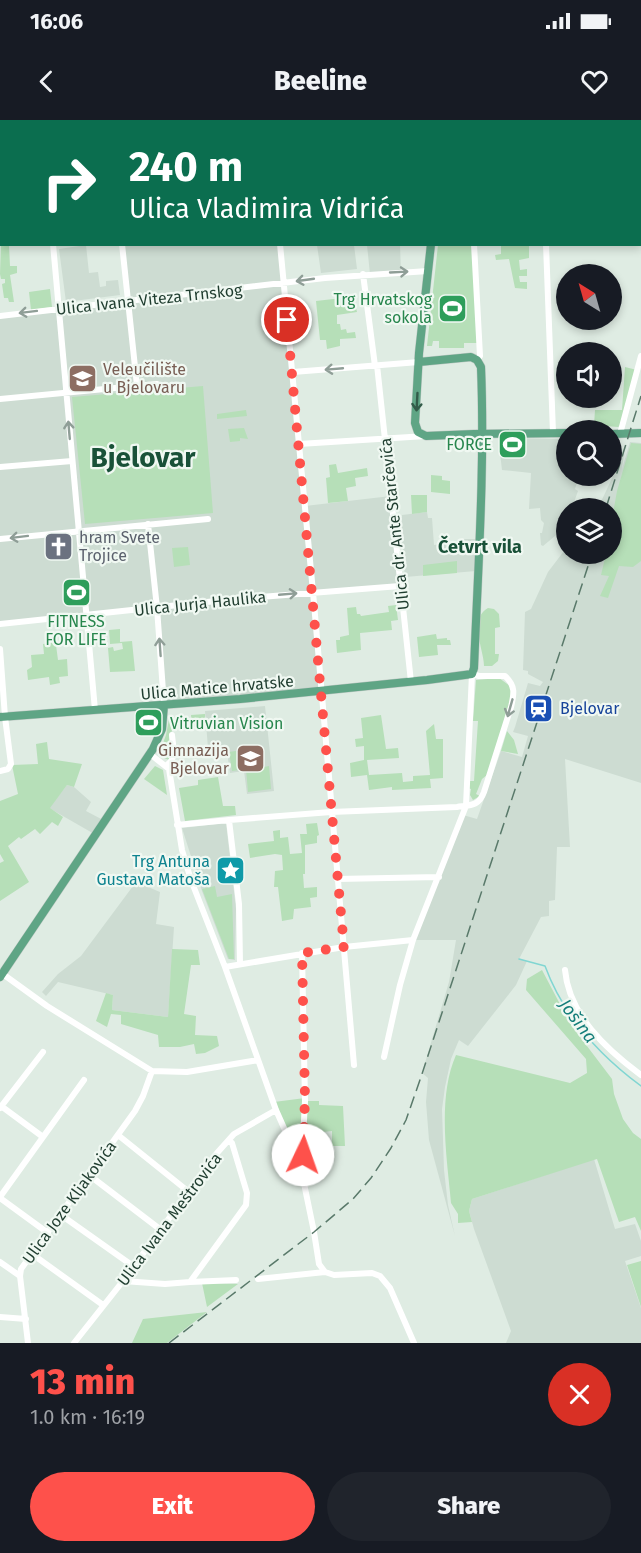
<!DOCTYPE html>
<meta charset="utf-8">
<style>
:root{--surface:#171b24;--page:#20242c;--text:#f1f3f6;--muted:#9ea1a6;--accent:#fe514b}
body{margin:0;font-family:"Fira Sans",sans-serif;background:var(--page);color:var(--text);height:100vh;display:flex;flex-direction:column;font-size:22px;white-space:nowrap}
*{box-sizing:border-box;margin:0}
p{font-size:20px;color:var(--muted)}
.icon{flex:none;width:33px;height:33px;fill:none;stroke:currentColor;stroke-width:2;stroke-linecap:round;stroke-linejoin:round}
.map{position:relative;height:1223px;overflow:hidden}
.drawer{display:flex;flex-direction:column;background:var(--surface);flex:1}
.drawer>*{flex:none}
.hud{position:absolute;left:0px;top:0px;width:642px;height:126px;box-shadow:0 3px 9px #0003;background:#0b6e4f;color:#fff;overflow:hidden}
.needle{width:39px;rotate:323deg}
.controls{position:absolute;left:556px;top:144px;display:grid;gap:12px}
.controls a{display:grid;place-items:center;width:66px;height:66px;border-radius:50%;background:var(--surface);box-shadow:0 3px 9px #0003;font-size:30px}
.pin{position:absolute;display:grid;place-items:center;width:51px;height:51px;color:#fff;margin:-26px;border:3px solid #fff;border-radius:50%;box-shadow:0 2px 6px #0007}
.me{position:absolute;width:66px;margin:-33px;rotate:3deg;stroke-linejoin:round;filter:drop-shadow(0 0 4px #0008)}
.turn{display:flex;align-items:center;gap:21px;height:126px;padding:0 30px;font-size:27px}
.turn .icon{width:78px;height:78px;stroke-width:2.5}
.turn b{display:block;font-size:42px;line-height:51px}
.round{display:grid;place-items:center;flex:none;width:63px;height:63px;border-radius:32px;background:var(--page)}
.overview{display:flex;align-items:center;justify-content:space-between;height:102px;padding:0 30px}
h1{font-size:36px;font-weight:800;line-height:45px;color:var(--accent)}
.cta{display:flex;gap:12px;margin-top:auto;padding:12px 30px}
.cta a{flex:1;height:69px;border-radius:36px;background:var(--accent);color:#fff;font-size:24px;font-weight:800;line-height:69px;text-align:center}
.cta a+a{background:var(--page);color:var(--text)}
.status{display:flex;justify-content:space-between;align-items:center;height:42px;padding:0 30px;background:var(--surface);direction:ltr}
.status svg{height:16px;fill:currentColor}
header{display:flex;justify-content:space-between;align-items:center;height:78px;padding:0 30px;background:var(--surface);font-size:27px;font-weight:800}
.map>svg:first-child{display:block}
</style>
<div class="status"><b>16:06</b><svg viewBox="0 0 49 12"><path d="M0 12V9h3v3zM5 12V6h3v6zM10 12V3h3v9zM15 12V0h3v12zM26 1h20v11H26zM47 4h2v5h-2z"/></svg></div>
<header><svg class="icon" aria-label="back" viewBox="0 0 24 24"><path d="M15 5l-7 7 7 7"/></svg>Beeline<svg class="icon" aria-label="heart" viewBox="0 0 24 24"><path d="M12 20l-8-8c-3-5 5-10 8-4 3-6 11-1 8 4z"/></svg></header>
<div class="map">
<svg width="641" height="1223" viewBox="0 0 641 1223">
<rect width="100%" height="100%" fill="#dfece3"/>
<path fill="#cddcd2" d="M86,125l3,28 9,-1 2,15 6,-1v-5l12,-1 2,15 -54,7 -7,-53z
M123,125h157l25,261 86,-10 9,90 -87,6 8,99 -157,14 -7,-97 -157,16v-308l128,-16z
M317,125h37l3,24 -36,4z
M367,125h33l1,27 -31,2z
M505,318l62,1v37h12l-4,13 3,2 -6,17h-5v18l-24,20 -2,-1 -1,-12h2l2,-10 -3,-3 -1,-12 -11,1 2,-36 -29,-3 -2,-17 4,-3z
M630,322l11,1v340l-76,-24 5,88h-13l-2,53 -6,1v15l-8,1 -22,42 8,2 -11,24 -48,61 -9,-6 -8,19 -6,28 -3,22 2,61 4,35 7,31 -26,-96 -3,-38 2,-24 -6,-5 27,-91 7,-42h-43l50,-125 14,4 24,-68 21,6 6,-21 -15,-4 2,-5 13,-44 12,3 3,-4 -15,-8v-3l-5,-1 2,-58 6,-3 17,-37 19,-25v7h45v-46h-14l26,-55 -2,16z
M427,392l1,6h4l2,27 23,-3 1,-3h17l1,32 -71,6 -5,-60h2v-2z
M265,586l9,85 -27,3 -3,-23 -14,2 -4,-28 -18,3 -3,-37z
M67,665l7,2 17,15 -5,9 19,10 -9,14 -47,-27z
M226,703l10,86 -1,51 -7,-1 -26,-68 -20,-63z
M136,762l24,10 -4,32 18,3 -6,90 -56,-7 1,-15 -55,-13 -12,14 -4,-4 16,-18 23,-18z
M594,1039l21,70 20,-5 6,17v15l-16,5 16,47v35h-135l5,-12 -37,-102 -5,-18 3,-12z"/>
<path fill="#b6dfb8" d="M1,122l1,2 7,1 1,21h7v7l-7,2 4,27h-5l-1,-4h-4l-2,-14 3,-1v-4h-4l-1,-5z
M438,125h34l5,98h-13v5h-25v-7h-6l-1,5h-5z
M494,125h35v13l-10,2 1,10 7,-1v7h-8l1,6h7v7l-12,-1 -6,-29 -13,1 -1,-5 6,-1v-9z
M50,169l2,18 -21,3 -2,-18z
M342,178v4h4l1,6h9l1,4 -20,3v9h3l1,6 5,-1 1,4 8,-1 1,6 -16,1v7l-13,3 -1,-9h-6l-4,-39z
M625,247l12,3 -15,55 -4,2 -24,-2 1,-15h27z
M203,266l10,127 -128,11 -13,-127z
M246,290l1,6 -30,3v-5z
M244,308l4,11 -8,-1v3l-10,1 -2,-13z
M631,323l10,1v117l-8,6 -14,-1 -11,32 -8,-2 9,-20 -8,-1 5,-21h6v-35l5,-28z
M336,344l2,9 29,-5 1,8 -13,2 1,8 -10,2 2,13 -20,2 -2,-25 4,-1 -1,-12z
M431,355l11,1v4l8,1v13l-19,-2z
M411,375h16v17l-15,2z
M188,427l2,18 -16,2 -2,-19z
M457,441v12l-34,3v-11z
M396,485l2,15 -7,1 1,9 -32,3 1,17 -24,3 -1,-13h4v-3l9,-2 -2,-27 9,-1 1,7h3l1,2 28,-4 -1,-6z
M488,488l6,1 5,5 1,13 -5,1v26h4l-1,7 -6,5h-8c0,-16 -16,-47 4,-58z
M120,509v13l12,-1 3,30 -25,1 -2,-24 5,-1 1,4 9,-2 -1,-6 -12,1 -1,-14z
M436,514l1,5 10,-1v2h3l1,5h-14l1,10 -19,2 -2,-20z
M63,521v3l-7,1 2,15 9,-1 1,17 -9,1 1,6 -10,2 -1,-8 -21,3 -1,-10 5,-3 -1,-12 13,-1 -1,-10z
M499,558l11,8 3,9 -26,80 -5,4 -6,15 4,2 -7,4 -3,-5 1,-6 -4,-1 1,-7h6l4,-60h-5l3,-41z
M205,594v12l-13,1 -1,-12z
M381,595l5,34 12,-1 1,10 -32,2 2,15 33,-2 1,9 10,-1v-5l17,-1 -4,-44 8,-7 2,15h7v39l-13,1 1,9 -39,2v-3l-23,3 -2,-15 -16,2 -1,-14 14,-3v-14l-8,1 -1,-8 8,-1 -2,-20z
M169,599h3v12l-3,4 2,21 -2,4 -5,-2 -4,-7 6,-16z
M507,611l7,9 4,14 -17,-3z
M47,622l2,17 33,5 -8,23 -7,-2 -17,23 13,9 -5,9 -6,-4 -12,12 -5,-5 -14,10 -2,-2 -11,9 21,36 -29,19v-38l4,-2 -4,-7v-53l18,-7 -6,-29 26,-1 -2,-20z
M261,627l3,20 5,-1 2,23 -23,3 -2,-23 -14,2 -3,-19z
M155,646l8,4 4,25 -23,-16z
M218,657l5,29h12l1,9 -51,6 -6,-33 19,-3v-5z
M317,703l2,12 -2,1v7l-12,2v29h-2l1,14 13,-1v10l-7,1 1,9 -17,2 -1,10 -11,2 -4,-34h-4l1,-16 8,-1 -1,-15 -7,-1 -25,4 -2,-14 26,-3 -1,-10 7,-1v8l8,-1 2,17 12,-1 -2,-19h7l-1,-10z
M215,766l2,11 15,-3 2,65h-5l-27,-70z
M172,829l26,1 2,15h-9l-7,49 12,2 -1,19 22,1 2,10 -14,7 -9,1 -2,-10 -14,3h-21l-1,-12 -37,-11v-9l-10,-1 -4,13 -11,-6 10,-28 7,2 -1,15 56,7z
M542,850l29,55 41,54 2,15 9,25 10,14 8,6v92l-6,-14 -16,5 -22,-63 -125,40 -3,12 3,11 -14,1v-9l-7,-11c-4,-45 -14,-105 5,-148l114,28 17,-10 -1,-14 -60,-69 1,-11z
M305,978l1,3h13v4l24,1 2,40h-13v-15l-19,2v26l-13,-2 -26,-55z
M641,1141v46l-14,-42z
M202,1163l36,1 -31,23z
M207,1192l-40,31h-35l11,-24z"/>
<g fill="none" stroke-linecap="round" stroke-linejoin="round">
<path stroke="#81d6d2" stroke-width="1.5" d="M519,839l26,7c18,49 54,89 96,120"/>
<defs>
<path id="major" d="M111,0v2
M445,2l1,-2
M0,98h2
M431,124l-12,109 -4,70 3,9 8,4 48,-2 93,-1
M612,314l29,-1
M0,597l240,-18 187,-19 45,-6 2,-6c4,-100 11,-201 7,-301l-4,-7 -6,-3 -52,5
M0,857l153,-228 9,-20 2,-24"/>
</defs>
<use href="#major" stroke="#c0c9c5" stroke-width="9"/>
<path stroke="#fff" stroke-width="6" d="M40,0v2
M183,0v2
M269,0v2
M578,2l1,-2
M0,65h2
M53,124l42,466
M122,124l15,142
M280,124l33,348 41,473
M474,124l6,112 -3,4
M546,124l7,189
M363,154l12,92
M0,196l325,-38 103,-7
M377,245l34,317
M293,252l126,-10
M0,279l157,-15
M620,314l21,-78
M299,324l127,-8
M0,347l72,-6
M148,404l9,84 7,97
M0,419l208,-20
M0,504l235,-25 165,-13
M0,529l5,68 6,47 -3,5 -8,2
M150,634l19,15 13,81 9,30 34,87 51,143 24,54 14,68 5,32 6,8 9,3 38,-2 8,3 10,12 24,55
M167,645c10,-7 6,-18 5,-30
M229,700l102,-8 126,-5c14,-2 22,-1 27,-15l27,-85c3,-13 5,-21 -6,-31h-26l-7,-2 -6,132 -53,134 -13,45 -16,72
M177,705l52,-5 10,84 1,60
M337,759l102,-2
M225,847l119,-20 69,-7
M565,850c4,45 41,79 76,105
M0,852l47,34 105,65 35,1 71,-12
M1,986l42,31
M0,988l43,-56
M118,1015l71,57
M300,1044l2,-5 3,-58 -3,-148
M89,1055l72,55
M0,1077l84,-117
M0,1078l48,35
M61,1095l72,51
M32,1134l71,51
M0,1142l20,14
M258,1159l67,-7
M123,1161l42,3 25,-2 56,-77 1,-12 -15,-50 -3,-3
M190,1162l46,-2
M0,1197l26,2
M28,1223l-8,-67 1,-7 114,-158 8,-15 9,-25
M74,1223l49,-62 94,-128 17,-19 42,-24"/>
<use href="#major" stroke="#5fa585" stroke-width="8"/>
<path stroke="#59796a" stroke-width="1.5" stroke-dasharray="12 6" stroke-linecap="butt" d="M606,388l35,-112
M169,1223l145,-111 39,-33 18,-21 20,-30 15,-28 15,-43 171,-523"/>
</g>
<defs><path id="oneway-shaft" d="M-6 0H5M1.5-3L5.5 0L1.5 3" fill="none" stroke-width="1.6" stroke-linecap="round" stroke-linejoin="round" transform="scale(1.5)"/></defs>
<g stroke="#8f9e97">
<use href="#oneway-shaft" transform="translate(399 152) rotate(-3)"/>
<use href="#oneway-shaft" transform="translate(305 160) rotate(172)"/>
<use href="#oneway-shaft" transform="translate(28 192) rotate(173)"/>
<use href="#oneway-shaft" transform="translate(334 249) rotate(175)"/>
<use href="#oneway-shaft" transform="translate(69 310) rotate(-95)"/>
<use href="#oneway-shaft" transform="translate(19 417) rotate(173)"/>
<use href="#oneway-shaft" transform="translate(288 474) rotate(-5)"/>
<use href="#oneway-shaft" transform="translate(160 527) rotate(-94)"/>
<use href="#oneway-shaft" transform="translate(510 588) rotate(106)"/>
</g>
<use stroke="#325c49" href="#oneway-shaft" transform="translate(417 282) rotate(93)"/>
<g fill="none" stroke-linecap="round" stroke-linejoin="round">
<path stroke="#fe514b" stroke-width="10" stroke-dasharray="0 18" d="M287,200l57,627 -42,6 3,145 -2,57"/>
</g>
<defs>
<symbol id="stadium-square" viewBox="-11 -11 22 22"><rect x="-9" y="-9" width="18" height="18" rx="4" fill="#2e9e5b" stroke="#f0f8f2"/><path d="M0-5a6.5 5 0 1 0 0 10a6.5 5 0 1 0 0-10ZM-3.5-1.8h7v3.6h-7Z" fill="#fff"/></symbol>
<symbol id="university-square" viewBox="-11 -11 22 22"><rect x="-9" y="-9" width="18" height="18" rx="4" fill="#8d6e63" stroke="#f0f8f2"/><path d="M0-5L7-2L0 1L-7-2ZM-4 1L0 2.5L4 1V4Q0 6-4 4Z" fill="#fff"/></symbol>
<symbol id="church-square" viewBox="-11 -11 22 22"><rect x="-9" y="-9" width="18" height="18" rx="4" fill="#6b7280" stroke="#f0f8f2"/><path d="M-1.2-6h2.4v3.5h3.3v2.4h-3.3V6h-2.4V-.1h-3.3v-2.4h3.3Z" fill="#fff"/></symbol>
<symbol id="station-square" viewBox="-11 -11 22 22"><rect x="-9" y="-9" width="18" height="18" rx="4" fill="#1a4fb4" stroke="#f0f8f2"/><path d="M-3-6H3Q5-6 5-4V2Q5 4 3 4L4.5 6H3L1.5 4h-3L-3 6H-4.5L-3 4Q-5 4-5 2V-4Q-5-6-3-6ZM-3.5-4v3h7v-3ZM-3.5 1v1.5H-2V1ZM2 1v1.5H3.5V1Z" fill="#fff"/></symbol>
<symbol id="school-square" viewBox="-11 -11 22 22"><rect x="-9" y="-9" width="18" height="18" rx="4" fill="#8d6e63" stroke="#f0f8f2"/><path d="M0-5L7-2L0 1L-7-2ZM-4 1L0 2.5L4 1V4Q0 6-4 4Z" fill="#fff"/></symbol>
<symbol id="sight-square" viewBox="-11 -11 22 22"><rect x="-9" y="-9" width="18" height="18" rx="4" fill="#0f9aa8" stroke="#f0f8f2"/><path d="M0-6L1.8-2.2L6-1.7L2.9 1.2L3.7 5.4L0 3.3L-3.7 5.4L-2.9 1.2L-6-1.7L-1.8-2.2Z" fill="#fff"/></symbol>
</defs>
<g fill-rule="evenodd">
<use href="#stadium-square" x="436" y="172" width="33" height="33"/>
<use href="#university-square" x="66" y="242" width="33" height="33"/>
<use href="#stadium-square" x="496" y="308" width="33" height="33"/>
<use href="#church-square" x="42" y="410" width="33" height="33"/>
<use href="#stadium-square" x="60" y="456" width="33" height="33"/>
<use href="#station-square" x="522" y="572" width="33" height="33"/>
<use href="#stadium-square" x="132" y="586" width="33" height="33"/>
<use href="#school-square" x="234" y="622" width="33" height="33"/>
<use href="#sight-square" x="214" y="734" width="33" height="33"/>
</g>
<g text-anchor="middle" stroke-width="4.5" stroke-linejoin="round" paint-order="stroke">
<g font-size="16" fill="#1f3d2f" stroke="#f0f8f2">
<text transform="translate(149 179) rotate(-6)" y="6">Ulica Ivana Viteza Trnskog</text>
<text transform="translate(394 404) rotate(-96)" y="6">Ulica dr. Ante Starčevića</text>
<text transform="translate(200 483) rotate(-6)" y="6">Ulica Jurja Haulika</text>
<text transform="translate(217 567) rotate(-5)" y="6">Ulica Matice hrvatske</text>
<text transform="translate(69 1082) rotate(-54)" y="6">Ulica Joze Kljakovića</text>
<text transform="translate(169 1099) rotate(-53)" y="6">Ulica Ivana Meštrovića</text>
</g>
<g font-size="16" fill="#27864d" stroke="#f0f8f2" text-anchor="end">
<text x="432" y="185">Trg Hrvatskog<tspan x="432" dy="18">sokola</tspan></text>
<text x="492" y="330">FORCE</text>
<text x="76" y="507" text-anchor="middle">FITNESS<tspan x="76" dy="18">FOR LIFE</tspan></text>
<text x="170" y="609" text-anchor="start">Vitruvian Vision</text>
</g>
<g font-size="16" fill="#785e54" stroke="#f0f8f2" text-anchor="start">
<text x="103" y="255">Veleučilište<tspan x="103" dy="18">u Bjelovaru</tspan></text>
<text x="229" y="636" text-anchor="end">Gimnazija<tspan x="229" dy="18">Bjelovar</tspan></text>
</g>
<g font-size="16" fill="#5b616d" stroke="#f0f8f2" text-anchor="start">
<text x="79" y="423">hram Svete<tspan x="79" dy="18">Trojice</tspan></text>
</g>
<g font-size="16" fill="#164399" stroke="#f0f8f2" text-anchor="start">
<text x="560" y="594">Bjelovar</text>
</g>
<g font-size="16" fill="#0d838f" stroke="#f0f8f2" text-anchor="end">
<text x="210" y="747">Trg Antuna<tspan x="210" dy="18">Gustava Matoša</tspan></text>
</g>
<g font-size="18" font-weight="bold" fill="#195138" stroke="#f0f8f2">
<text x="480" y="433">Četvrt vila</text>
</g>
<g font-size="18" font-style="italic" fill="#147e7a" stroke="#f0f8f2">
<text transform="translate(578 901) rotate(53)" y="6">Jošina</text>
</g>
<g font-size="28" font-weight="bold" fill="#195138" stroke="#f0f8f2">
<text x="143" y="347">Bjelovar</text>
</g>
</g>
</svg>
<div class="controls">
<a><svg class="needle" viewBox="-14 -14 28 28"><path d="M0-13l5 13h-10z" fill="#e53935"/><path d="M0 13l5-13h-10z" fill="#9ea1a6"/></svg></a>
<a><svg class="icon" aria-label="sound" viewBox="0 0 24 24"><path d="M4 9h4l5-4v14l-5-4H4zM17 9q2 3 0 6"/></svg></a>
<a><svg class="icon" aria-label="search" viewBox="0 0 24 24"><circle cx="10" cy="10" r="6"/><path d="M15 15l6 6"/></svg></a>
<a><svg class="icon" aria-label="layers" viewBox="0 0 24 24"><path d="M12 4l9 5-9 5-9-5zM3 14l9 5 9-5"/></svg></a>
</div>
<div class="pin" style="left:287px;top:200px;background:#d93025"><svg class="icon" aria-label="arrive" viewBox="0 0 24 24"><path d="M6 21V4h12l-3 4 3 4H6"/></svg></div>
<svg class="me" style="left:303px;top:1035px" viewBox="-20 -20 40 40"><circle r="19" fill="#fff"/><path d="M0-13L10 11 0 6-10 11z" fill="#fe514b"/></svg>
<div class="hud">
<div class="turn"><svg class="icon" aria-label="right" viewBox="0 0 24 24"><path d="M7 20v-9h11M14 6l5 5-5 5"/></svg><div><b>240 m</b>Ulica Vladimira Vidrića</div></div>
</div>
</div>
<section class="drawer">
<div class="overview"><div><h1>13 min</h1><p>1.0 km · 16:19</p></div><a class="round" style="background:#d93025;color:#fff"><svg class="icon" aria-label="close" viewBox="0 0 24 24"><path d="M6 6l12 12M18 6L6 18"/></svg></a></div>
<div class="cta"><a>Exit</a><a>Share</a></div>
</section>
